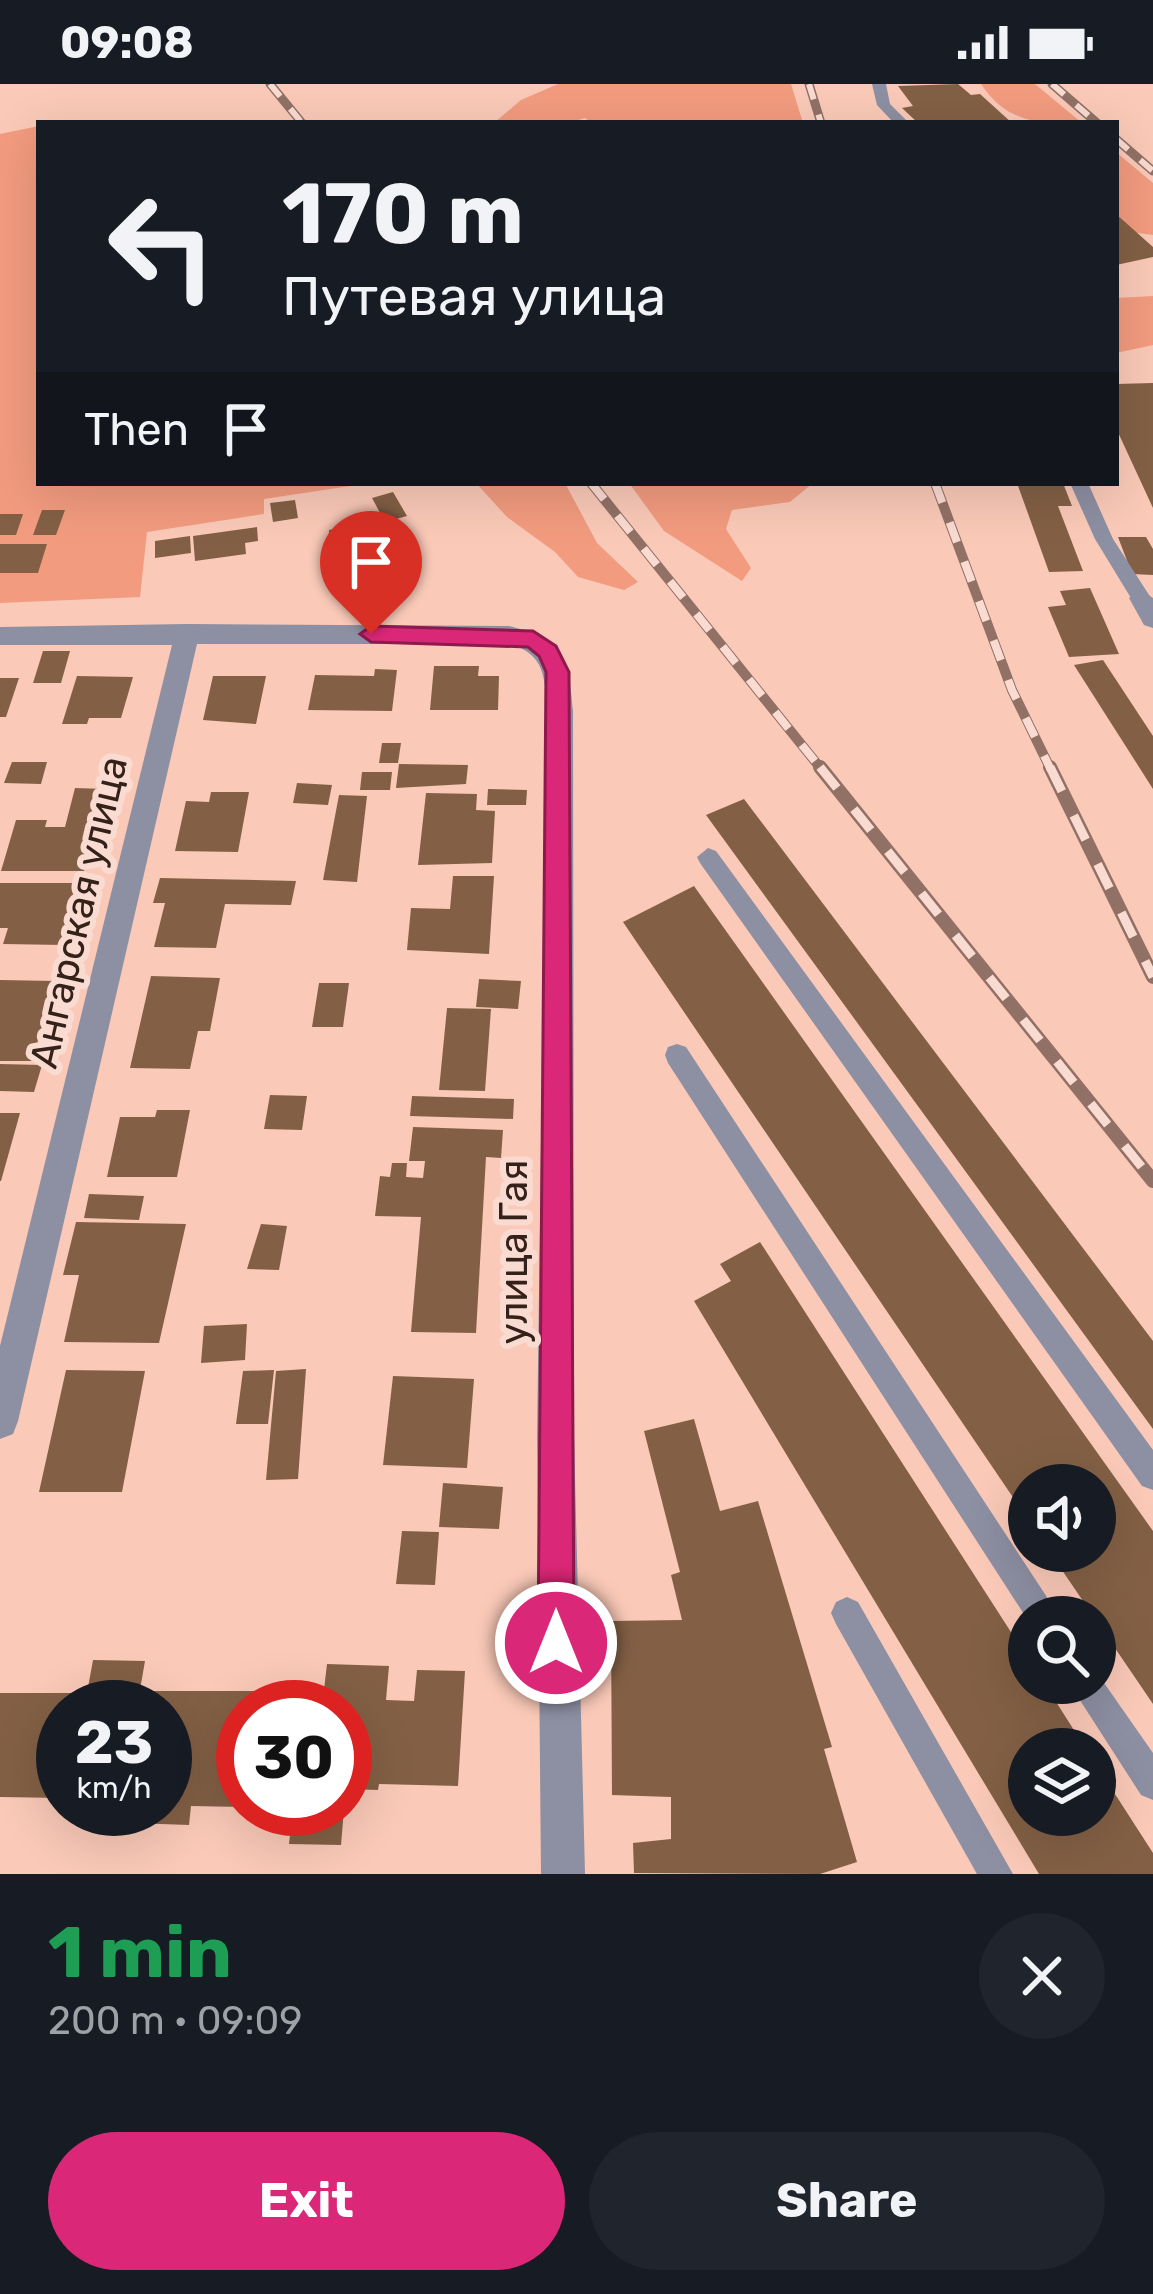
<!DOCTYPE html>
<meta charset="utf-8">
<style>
:root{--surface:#171b24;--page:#20242c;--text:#f1f3f6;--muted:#9ea1a6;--accent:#db2777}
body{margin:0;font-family:Rubik,sans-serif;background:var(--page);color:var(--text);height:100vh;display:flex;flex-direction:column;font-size:45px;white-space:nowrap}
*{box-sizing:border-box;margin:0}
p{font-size:39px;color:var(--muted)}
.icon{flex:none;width:66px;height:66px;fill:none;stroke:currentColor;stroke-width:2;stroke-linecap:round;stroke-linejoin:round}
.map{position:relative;height:1790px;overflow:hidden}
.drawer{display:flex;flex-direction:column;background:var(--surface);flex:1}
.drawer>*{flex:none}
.banner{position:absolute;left:36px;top:36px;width:1083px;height:366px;border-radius:0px;box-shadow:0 12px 48px #0002;background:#171b24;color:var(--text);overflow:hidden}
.controls{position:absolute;left:1008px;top:1380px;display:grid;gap:24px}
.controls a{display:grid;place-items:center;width:108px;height:108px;border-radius:50%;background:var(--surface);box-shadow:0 12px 48px #0002;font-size:60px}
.speed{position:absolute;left:36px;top:1596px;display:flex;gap:24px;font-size:60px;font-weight:700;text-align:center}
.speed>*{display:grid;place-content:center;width:156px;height:156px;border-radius:50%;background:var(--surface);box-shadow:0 12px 48px #0002;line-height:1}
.speed small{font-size:30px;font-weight:400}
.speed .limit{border:18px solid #d22;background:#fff;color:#111}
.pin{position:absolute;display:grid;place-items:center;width:102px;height:102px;color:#fff;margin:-123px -51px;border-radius:50% 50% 50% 0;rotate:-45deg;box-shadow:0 0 12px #0007}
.pin .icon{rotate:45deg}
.me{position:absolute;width:132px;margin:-66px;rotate:0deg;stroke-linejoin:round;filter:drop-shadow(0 0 9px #0008)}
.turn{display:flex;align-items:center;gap:42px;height:252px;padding:0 48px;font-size:54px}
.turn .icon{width:156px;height:156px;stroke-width:2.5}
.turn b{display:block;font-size:84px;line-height:102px}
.then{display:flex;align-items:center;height:114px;padding:0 48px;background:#0003;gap:24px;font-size:45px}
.round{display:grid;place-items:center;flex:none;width:126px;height:126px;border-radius:63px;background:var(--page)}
.head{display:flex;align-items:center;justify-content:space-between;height:204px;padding:0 48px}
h1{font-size:72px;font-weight:700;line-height:90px;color:#1e9e55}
.button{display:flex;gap:24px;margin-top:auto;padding:24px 48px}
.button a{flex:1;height:138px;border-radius:72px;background:var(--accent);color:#fff;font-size:48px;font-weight:700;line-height:138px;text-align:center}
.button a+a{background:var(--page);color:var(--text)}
.status{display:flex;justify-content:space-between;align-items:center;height:84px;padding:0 60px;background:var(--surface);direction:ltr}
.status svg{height:33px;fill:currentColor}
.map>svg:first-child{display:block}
</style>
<div class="status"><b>09:08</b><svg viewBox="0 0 49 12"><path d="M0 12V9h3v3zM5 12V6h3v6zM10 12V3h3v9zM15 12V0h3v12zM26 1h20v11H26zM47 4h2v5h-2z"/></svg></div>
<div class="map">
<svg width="1153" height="1790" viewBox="0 0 1153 1790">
<rect width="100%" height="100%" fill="#fac9b8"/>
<path fill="#f29b7f" d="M558,0h233l12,39h-211l-7,-5 -17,5h-74l27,-23z
M981,0h54l47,39c-44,0 -74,1 -101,-39z
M39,42v357h331l-106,16v15l-117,18 -7,65 -140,6v-469z
M1116,68l37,31v52l-37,-5z
M1153,212v49l-37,8v-55z
M476,399h89l32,60 41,39 -14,8 -46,-13 -23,-25 -48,-35z
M629,399h184l-23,19 -58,8 -6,19 25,39 -9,13 -78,-50z"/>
<path fill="#836045" d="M958,0l13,11 9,-1 32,29h-94l-16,-15 11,-2 -15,-20z
M1116,130l37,33v10l-37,8z
M1153,299v125l-37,-80v-44z
M1017,399h46l9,23h-14l25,65 -34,1z
M393,408l14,24 -22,6 -13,-24z
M295,416l3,18 -25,4 -3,-19z
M42,426h23l-9,25h-23z
M0,430h23l-7,21h-16z
M257,443l1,14 -13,2 1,11 -51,7 -2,-25z
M350,443l3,17 -22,3 -2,-17z
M190,452l1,17 -36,5v-17z
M1118,453h28l7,12v26l-21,-1z
M0,460h47l-9,29h-38z
M1090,504l29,66 -50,3 -21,-50 18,-2 -6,-14z
M43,567h27l-9,32h-28z
M1103,576l50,76v53l-79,-124z
M434,582h45l-1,10h21l-1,34h-68z
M375,585l22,1 -5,41 -84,-1 7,-35 59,1z
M77,592l56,1 -12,41h-32l-2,6h-25z
M213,592h53l-10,48 -53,-4z
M0,594h19l-13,39h-6z
M382,659h19l-3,20h-19z
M12,678h35l-6,22 -37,-1z
M399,680l69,1 -2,19 -70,4z
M362,688h30l-2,18h-30z
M297,699l35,2 -4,20 -35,-2z
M75,704l30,1 -21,82h-83l15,-51h31l-2,7h20z
M488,705l39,1 -1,15h-39z
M211,708h38l-11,60 -63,-1 11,-50 23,1z
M426,709l51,1 -1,16 19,1 -3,52 -74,2z
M339,711l28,1 -10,86 -34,-2z
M744,715l409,542v88l-447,-614z
M453,792h41l-5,78 -82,-4 4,-42 39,1z
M160,794l136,3 -5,24 -66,-1 -9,44 -62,-1 11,-44h-12z
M0,799h88l-24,62 -61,-1 5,-16h-8z
M694,802l459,645v173l-104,-153h46v-66h-66v36l-406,-599z
M151,892l69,2 -10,53h-12l-8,38 -60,-1z
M479,895l42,2 -3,28 -42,-2z
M0,896l55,1 -23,80h-32z
M319,899h30l-6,44h-31z
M447,924l44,1 -6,82 -46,-1z
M0,980l42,1 -8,27 -34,-1z
M270,1011l37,1 -5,34 -38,-1z
M412,1012l102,3 -1,20 -103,-3z
M157,1026h33l-13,67h-70l13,-60h35z
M0,1029h20l-19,68h-1z
M413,1043l90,3 -2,28 -15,-1 -10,176 -65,-1 10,-115 -46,-1 5,-40 10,1 2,-14h15l-1,14 17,1 2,-17h-16z
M89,1110l55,2 -5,24 -55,-2z
M76,1138l110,2 -27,119 -95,-1 15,-67h-16z
M261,1140l26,2 -8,44 -32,-1z
M760,1158l269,418v23h15l42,66h-57v66h66v-52l58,90v21h-114l-345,-573 37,-20 -11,-17z
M247,1240l-2,36 -44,3 3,-37z
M306,1285l-8,110 -32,1 10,-109z
M66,1286l79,1 -23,121h-83z
M274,1286l-6,54h-32l7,-53z
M393,1292l81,3 -7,89 -84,-3z
M694,1335l26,92 38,-10 74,246 -8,2 33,113 -37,12 -186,-1 -1,-30 38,-4v-42l-59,-2 -1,-174 71,-1 -11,-45 9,-3 -36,-141z
M443,1399l60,4 -4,42 -60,-2z
M402,1447l37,1 -4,53 -39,-1z
M93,1576l52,1 -8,46h-74v91l-63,-1v-104h87z
M327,1580l62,2 -3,34 28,1 3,-31 48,1 -7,115 -79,-2 -1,6 -33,-1v-82h-23z
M153,1607h107l-2,16h-15v100l-52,-1 -2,19 -57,-2 2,-14h31v-102h-14z
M293,1725h51l-3,36 -52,-1z"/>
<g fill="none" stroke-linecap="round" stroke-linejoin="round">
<path fill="#8d8fa2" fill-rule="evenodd" d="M872,0h14l4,20 19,19h-15l-17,-18z
M1070,399h18l25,56 38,59 -3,5h-14l-39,-64z
M708,764l8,3 437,599v40l-11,-4 -442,-623 -3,-6z
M677,960l9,3 374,570h-31v5l-361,-559 -3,-8 3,-8z
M847,1513l11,5 155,272h-36l-141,-250 -5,-11 5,-11z
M1095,1586l58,83v47l-12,-5 -65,-101 -5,-11h24z"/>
<path fill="#8d8fa2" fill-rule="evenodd" d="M1141,506l12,8v30l-9,-3 -15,-27z
M187,540l322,2c54,13 60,32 64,85l1,727 11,436h-44l-4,-436 10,-727c-2,-33 -2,-58 -38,-67h-312l-179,777 -5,13 -13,5v-93l172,-701h-172v-18z"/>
<defs>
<path id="rail-far2" d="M270,0l32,39
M809,0l12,39
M1052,0l45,39
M1116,55l37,32"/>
<path id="rail-far1" d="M591,399l231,287
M935,399l77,207 39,80"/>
<path id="rail" d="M820,683l333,414
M1050,683l103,210"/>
</defs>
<use href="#rail-far2" stroke="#917165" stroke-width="9"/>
<use href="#rail-far1" stroke="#917165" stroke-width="10"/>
<use href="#rail" stroke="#917165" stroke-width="14"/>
<use href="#rail-far2" stroke="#fadbd1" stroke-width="6" stroke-dasharray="16" stroke-linecap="butt"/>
<use href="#rail-far1" stroke="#fadbd1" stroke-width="8" stroke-dasharray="21" stroke-linecap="butt"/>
<use href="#rail" stroke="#fadbd1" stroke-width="9" stroke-dasharray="27" stroke-linecap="butt"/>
</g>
<path fill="#db2777" stroke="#8e194d" stroke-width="3" d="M371,542l162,5 23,15 13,26 5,971 -5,13 -13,5 -13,-5 -5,-13 8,-971 -7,-16 -11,-9 -157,-5 -11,-8z"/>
<g text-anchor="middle" stroke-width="12" stroke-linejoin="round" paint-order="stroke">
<g font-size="39" fill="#33211a" stroke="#fadbd1">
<text transform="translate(78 828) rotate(-77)" y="14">Ангарская улица</text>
<text transform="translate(513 1168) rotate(-90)" y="14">улица Гая</text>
</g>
</g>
</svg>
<div class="controls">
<a><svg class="icon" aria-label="sound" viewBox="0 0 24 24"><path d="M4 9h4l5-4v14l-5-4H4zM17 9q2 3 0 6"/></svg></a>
<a><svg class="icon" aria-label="search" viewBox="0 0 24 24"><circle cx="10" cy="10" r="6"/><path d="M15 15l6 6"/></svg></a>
<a><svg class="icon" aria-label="layers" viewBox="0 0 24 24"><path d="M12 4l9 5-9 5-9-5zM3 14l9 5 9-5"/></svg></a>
</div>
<div class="speed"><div>23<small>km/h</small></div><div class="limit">30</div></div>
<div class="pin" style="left:371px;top:550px;background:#d93025"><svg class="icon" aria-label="arrive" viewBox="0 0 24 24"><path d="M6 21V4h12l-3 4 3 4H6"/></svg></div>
<svg class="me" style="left:556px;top:1559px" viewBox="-20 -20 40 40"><circle r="17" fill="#db2777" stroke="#fff" stroke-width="3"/><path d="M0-11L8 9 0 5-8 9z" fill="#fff"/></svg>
<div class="banner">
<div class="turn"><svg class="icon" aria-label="left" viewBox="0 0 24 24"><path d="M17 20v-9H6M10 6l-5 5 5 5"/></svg><div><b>170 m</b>Путевая улица</div></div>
<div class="then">Then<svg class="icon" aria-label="arrive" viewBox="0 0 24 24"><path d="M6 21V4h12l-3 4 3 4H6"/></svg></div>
</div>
</div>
<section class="drawer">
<div class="head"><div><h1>1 min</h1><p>200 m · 09:09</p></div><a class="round"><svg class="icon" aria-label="close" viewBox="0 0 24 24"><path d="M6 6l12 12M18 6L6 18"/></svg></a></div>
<div class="button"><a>Exit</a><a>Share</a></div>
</section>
